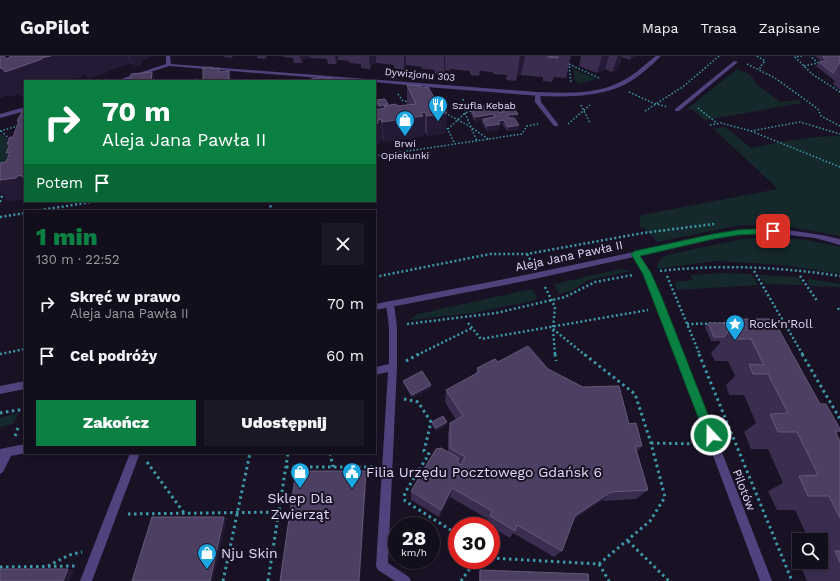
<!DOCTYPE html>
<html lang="pl">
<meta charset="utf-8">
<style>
:root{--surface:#120e1b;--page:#1b1724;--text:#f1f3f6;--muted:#9c9ca3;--line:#312e3a;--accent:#0b8043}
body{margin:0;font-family:"Work Sans",sans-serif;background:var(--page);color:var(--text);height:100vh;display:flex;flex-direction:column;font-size:15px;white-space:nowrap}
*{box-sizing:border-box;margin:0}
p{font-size:13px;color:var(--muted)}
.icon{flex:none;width:22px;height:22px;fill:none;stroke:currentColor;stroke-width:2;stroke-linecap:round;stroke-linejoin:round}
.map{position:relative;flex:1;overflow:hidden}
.sheet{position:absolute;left:24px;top:154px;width:352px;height:244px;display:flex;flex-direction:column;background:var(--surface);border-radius:0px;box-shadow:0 2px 6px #0003,0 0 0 1px var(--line)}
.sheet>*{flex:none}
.banner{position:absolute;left:24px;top:24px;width:352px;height:122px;border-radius:0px;box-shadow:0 2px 6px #0003,0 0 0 1px var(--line);background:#0b8043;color:#fff;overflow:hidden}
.buttons{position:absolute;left:792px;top:477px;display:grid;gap:8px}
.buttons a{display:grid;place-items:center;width:36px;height:36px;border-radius:0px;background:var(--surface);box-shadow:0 2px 6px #0003,0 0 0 1px var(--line);font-size:20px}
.speed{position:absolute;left:388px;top:461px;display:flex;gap:8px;font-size:20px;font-weight:700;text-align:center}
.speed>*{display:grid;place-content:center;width:52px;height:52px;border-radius:50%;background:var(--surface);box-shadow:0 2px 6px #0003,0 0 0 1px var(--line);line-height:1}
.speed small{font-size:10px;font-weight:400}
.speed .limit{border:6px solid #d22;background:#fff;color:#111}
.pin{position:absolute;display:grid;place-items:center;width:34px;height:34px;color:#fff;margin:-17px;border-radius:8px;box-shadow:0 2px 6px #0006}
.me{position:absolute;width:44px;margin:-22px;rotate:339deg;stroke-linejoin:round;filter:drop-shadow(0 0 3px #0008)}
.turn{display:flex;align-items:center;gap:14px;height:84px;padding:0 12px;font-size:18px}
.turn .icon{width:52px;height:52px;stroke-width:2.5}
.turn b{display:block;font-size:28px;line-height:34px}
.then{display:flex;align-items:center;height:38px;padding:0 12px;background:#0003;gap:8px;font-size:15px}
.round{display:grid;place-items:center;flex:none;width:42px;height:42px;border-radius:0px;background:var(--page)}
.headline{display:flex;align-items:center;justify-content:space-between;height:68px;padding:0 12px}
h1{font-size:24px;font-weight:800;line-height:30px;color:var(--accent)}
.button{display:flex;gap:8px;margin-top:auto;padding:8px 12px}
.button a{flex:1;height:46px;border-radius:0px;background:var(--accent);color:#fff;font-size:16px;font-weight:800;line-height:46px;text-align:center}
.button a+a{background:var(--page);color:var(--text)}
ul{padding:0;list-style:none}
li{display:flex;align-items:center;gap:12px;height:52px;padding:0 12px}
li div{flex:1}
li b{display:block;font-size:15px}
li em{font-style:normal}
header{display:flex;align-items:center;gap:24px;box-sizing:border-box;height:56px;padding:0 20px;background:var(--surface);border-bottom:1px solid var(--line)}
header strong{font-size:19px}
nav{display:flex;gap:22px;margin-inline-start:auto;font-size:14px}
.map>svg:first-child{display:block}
</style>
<header>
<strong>GoPilot</strong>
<nav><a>Mapa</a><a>Trasa</a><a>Zapisane</a></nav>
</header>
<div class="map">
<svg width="840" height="525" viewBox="0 0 840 525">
<rect width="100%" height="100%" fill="#181224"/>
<path fill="#15292d" d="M573,13l23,10 -16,5 -5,-3z
M737,13c7,3 17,5 18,14l25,19 18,-2 4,3 -97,17 -13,-11 -6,1z
M725,71l26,21c30,-6 58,-12 89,-12v100l-56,-10 -43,-1 -84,17 -14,-15h-4l2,-12 137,-26 -64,-60z
M0,77l14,13 -7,21 -7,2z
M765,181l42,3 33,7v27l-57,-9 -67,-4 -59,8c0,-8 4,-10 10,-14l76,-16z
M621,213l11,2 -43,9 -18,11 -12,3 -5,-10z
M724,217l25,1 3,1 6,10 -81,5 -3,-8 19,-2 -3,-5z
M759,219l37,2 4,2 3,6 -38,-1z
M810,223l30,5v3l-30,-1 -3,-5z
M532,233l5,8 -2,3 -62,13 -64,7 9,-6z
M19,357l-6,11 -13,3v-9z"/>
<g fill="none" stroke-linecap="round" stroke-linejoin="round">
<path stroke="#3e9aa9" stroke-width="1.5" stroke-dasharray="1.5 2" stroke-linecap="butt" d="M757,0l8,5 -5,6v4
M802,0l-7,1 17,17 28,18
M569,7l2,21
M569,8l30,14
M747,8l28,14 43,31 3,7 19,10
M804,10l14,-3 -8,-7
M99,25l7,-2
M184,25l14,-2
M629,36l24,11 15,4
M398,38l5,7 6,1
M463,43l2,14 12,28
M581,49l9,18
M492,52l16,-2
M698,52l20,16
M645,55l39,-25 35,-30
M445,57l26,14 17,12
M568,68l22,-19
M710,69l11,-2 30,8 49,-9 40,12
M447,72l8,16
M448,73l17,-16 28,-10
M0,75l25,-7
M1,75l11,10
M751,75l89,36
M375,100l147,-22 5,-8 11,-2"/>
<path stroke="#3e9aa9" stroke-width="2.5" stroke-dasharray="2 2.5" stroke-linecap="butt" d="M270,145l1,10
M0,146l3,-9
M35,155l62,-10
M0,161l25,-4
M527,198l6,11
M660,215c61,-7 120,-4 180,5
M754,215l49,84
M667,220l33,79
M800,220l18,26
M375,221l115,-23h37l116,-21 71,-9
M545,231l10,20 -2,22 2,26
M838,252l2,4
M772,266l11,-1
M468,267l13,16 167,-29
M407,268l89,-11 69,-16 30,-15 38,-7
M687,268l54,-1
M553,273l32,26
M0,298l25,-5
M417,299l55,-27"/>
<path stroke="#3e9aa9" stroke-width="3" stroke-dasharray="2.5 3.5" stroke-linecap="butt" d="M555,298l1,7
M699,298l93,227
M802,298l38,65
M406,305l13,-7
M404,343l14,3 13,20 -7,29 5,3 -23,37 -2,5 1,5 52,33
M0,357l18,-3 7,1
M15,380l4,-11
M651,387l48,1
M330,397l3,14
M147,406l37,51
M286,411h87
M128,458l151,-2
M628,485l41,40
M491,502l108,6 51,-43 15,-24 -14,-54 -16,-49 -51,-40
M599,508l10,17
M48,510l21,-11 13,-3
M0,511l75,-1
M223,525l27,-128
M268,525l20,-128
M461,525l15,-21"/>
<path fill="#50427d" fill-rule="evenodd" d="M734,5l4,1 -59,49h-4v-2z
M535,37l5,1 1,8 17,22v2h-4l-19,-24z
M390,245l3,1 1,2 3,23v40l-9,196 21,14 2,4h-16l-17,-11 -2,-4 12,-194 -13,3v-8l14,-3v-37l-3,-23 1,-2z
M25,388v9h2l-16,3 -8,16 -3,2v-25z
M130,397h10l-48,128h-12z"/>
<path fill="#50427d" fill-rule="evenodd" d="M166,0h4l1,8 366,28c29,1 61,3 87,-12 12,-6 21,-16 32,-24h5c-12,12 -28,26 -44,32 -38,14 -87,7 -127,4 -38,-3 -77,-6 -115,-10v-1h-17l-189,-15 -46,15h-8l51,-17z
M25,51v4l-25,7v-4z
M635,195l3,1 13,21 11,25 110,283h-12l-106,-283 -10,-24 -13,-20z"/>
<path fill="#50427d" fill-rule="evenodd" d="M777,173c21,2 42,5 63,10v6l-25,-7 -26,-3 -51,-1 -213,47 -150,29v-6l150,-29 213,-45z
M25,325v8l-25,5v-8z"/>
</g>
<path fill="#3b2d4f" d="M13,0h140l-13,5 2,3 -8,3 -2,-4 -27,8 1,1 -18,7 -3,-5 -4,2 1,1 -18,4h-39v15l-3,1 -3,-4 -9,4 -1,-2 -3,-36 3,-1z
M223,0h10l-1,2 -8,-1z
M257,0h10l-2,3 -8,-1z
M283,0h212v7v-7h76l-5,22 -12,-1 -2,5 -9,-1v-4l-22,-2 -4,1 -1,5 -10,-1 1,-5 -14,-1v-2l-13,-1 -1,5 -9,-1v-4l-20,-2v2l-5,-1 -1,5 -9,-1v-4l-13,-1v-2l-16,-2 -2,5 -8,-1v-1h-2v-3l-18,-2 -4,1 -2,5 -9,-1v-4l-11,-1 -1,-2 -11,-1 -2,4h-8l-1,-5 -17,-1 -6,1 -2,4h-8l-1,-5 -10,-1z
M581,0h55l-1,1 -5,3 -8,-3 -4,12 -6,3 -7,-3 -8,4 -18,-7z
M815,0h25v34l-7,-6 2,-3 -5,-4 -14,-11 3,-4 2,-1z
M407,29l39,48 -19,3 -2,-4 -2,1v3l-39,6 -1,-2h-4l1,3 -5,1 4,-35 -2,-5 -1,-4 12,5 9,1 10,-1z
M501,53l17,5 -1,4 -2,1 4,10 -12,2 -4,-6h-3l-1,4 -12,2 -5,-8v-3l-7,2 -4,-8v-4l28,3h1z
M741,263l79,85 20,25v2l-4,3 4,7v140h-33l-8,-19h22v-22h-12l-14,-30h-18l-9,-19 15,-8 -15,-34h-17l-7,-17 12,-9 -12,-28h-15l-3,-10 9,-9 -7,-15h-13l-4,-8 9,-10v-2h-9l-6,-14 3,-4 20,9z
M498,306l50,7 81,55 13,22 -5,5 11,39 -12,9 -34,2 -28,18 -12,32 -8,6 -41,-24 -3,5 -19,-11v-1h-2l-3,-2 2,-5 -38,-22 -11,20 -28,-17v-9l37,-39v-18l2,-11 6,-3 -11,-18 1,-12 30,-16 1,-6z
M403,325l28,4v3l-19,10 -8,-14z
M432,366h15l-1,3 -10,6 -4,-6z
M480,514l109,11h-110v-9z"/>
<path fill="#251a36" d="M4,0l9,13 28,-11 10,-2h24l10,18 -4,2 1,1 -18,4h-39v15l-3,1 -3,-4 -9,4 -1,-2 -9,3v-30h2l4,-9z
M75,0h53l4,7 -27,8 1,1 -18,7z
M129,0h24l-13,5 2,3 -8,3z
M300,0h9l1,2 -6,1 -2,4z
M335,0h3v4l-2,4z
M369,0h7v7l-4,1 -2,5z
M404,0h2v9l-2,5z
M444,0h1v14l-1,5z
M520,0h5l-4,19 -4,1z
M602,0h7l-4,13 -8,4z
M618,0h4l-4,13 -6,3z
M631,0h5l-1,1 -5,3z
M219,12l4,11 6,-8 3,10h-12z
M152,16l4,9h-5z
M388,48v5l-4,-3v3l-5,1v-4z
M425,56v20l-2,1v3l-39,6 -2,-20z
M447,57l-1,20 -19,3v-20z
M493,58v5h-10l-1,1 -7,2v-5z
M518,58l-1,4 -11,2 1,-5z
M381,63l2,21h-4l1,3 -5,1v-21l2,-3z
M504,64l-1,5h-3l-1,4 -12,2v-5l11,-5z
M519,69v4l-12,2 1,-4z
M22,119l3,2v22l-17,3 -8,-9v-13z
M431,329v3l-19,10v-3z
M447,366l-1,3 -10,6v-3z
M366,415l1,3 -7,107h-1z
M452,432l-2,9 -11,20 2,-7z
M611,436l-9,9 -35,22 8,-7z
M224,461l3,2 -14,62h-3z
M68,513l6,1 -4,11h-7z"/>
<path fill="#4d3f61" stroke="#645879" d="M2,0h2l2,3 3,-1v-1l4,-1h38l-10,2 1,1 -37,13 -3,-4h-2v-11z
M548,0h10v2l-10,-1z
M822,0h18v6l-7,11 -14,-11 8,-1z
M212,11v2l7,-1v4l10,-1v8l-9,1v1h-17v-13z
M152,16l-1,9h-22l2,-7z
M323,21l1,2 7,-1v3h-20v-2z
M407,29l13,1 2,2 6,-1 7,12h4l8,14 -20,3 -2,-4 -4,1 2,3 -41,6 -1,-3 -2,1h-2l1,3h-3v-13l10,-2 -1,-2 12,-2 1,2 19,-2z
M385,43l3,5 -9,2 -3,-6z
M25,50v71h-3v-2l-5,1 -1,2 -16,2v-17l6,-1 4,-10 -4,1 4,-9h-3l3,-7h3l6,-16h-2z
M495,50l4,7 4,-1 -2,-3 12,-2 5,7 -11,1 2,3h5l5,7 -11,2 -4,-7 -6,1 2,3 -13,2 -4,-7 12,-2 -2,-3 -18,3 -4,-7z
M741,263h32l47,85h6l14,25v2h-5l5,10v77l-11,-22h-21l-9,-20 19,-1 -21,-43h-19l-8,-18 18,-1 -20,-39h-15l-4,-10 15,1 -13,-26h-15l-4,-8 14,-1z
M708,267h16l4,9 -4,5h-10z
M528,290l20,23 35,18 36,-1 10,38 7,-1 6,23h-7l13,44 -37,2 -36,24 -13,35 -45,-26 -2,6 -25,-15 2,-5 -40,-23 -11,22 -30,-19 25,-42 5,-1 18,10 -2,4 4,3 4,-8 -15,-9v-25l13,-7 -17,-26 33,-18 -2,-4 18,-9 3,3z
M422,315l9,14 -19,10 -9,-14z
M443,360l4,6 -11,6 -4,-6z
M296,415h70l-7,110h-79z
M152,461h72l-14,64h-78z
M835,495h5v11z
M0,513h68l-5,12h-63z
M480,514l108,4 1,7h-109z"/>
<path fill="#0b8043" stroke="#07532c" d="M773,172l4,3 -1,2 -38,2 -25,4 -73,17 11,17 11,25 54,137 -2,4 -3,2 -4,-2 -2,-4 -62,-161 -12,-20 4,-3 78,-17 25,-4z"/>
<defs>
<symbol id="restaurant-pin" viewBox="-11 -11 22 30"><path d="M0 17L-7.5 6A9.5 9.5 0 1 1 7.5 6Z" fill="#1ca7e3" stroke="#181224"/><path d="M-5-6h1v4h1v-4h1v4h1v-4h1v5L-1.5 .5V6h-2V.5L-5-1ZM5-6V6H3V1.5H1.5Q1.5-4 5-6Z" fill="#fff"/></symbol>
<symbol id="shop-pin" viewBox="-11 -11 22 30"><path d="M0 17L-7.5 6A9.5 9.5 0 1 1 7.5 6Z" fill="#1ca7e3" stroke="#181224"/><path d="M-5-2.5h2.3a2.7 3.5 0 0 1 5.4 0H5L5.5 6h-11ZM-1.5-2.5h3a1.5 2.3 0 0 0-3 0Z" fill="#fff"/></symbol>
<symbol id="sight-pin" viewBox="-11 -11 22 30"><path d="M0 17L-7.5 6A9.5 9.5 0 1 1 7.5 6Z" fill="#1ca7e3" stroke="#181224"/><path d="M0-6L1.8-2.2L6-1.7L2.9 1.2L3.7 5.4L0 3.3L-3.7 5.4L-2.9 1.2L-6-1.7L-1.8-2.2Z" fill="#fff"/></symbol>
<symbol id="civic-pin" viewBox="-11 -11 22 30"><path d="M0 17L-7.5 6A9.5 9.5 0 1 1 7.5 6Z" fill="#1ca7e3" stroke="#181224"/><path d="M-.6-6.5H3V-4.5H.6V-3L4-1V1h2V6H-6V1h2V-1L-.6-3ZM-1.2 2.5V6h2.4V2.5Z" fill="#fff"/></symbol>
</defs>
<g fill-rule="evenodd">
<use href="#restaurant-pin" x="427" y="38" width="22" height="30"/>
<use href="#shop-pin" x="394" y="53" width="22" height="30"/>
<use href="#sight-pin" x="724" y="257" width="22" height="30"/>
<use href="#shop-pin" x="289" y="405" width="22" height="30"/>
<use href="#civic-pin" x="341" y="405" width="22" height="30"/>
<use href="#shop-pin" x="196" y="486" width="22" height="30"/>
</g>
<g text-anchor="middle" stroke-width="4" stroke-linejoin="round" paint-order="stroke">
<g font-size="10" fill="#e3d9fa" stroke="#181224">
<text transform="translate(420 18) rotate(5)" y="4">Dywizjonu 303</text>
</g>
<g font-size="10" fill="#e3d9fa" stroke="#181224" text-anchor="start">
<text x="452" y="53">Szufla Kebab</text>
<text x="405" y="91" text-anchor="middle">Brwi<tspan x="405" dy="12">Opiekunki</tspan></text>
</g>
<g font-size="12" fill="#e3d9fa" stroke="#181224">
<text transform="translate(569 200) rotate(-12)" y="4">Aleja Jana Pawła II</text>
<text transform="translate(744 434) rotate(69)" y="4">Pilotów</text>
</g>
<g font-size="12" fill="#e3d9fa" stroke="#181224" text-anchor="start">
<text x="749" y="272">Rock'n'Roll</text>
</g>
<g font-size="14" fill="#e3d9fa" stroke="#181224" text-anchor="start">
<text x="366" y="421">Filia Urzędu Pocztowego Gdańsk 6</text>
<text x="300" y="447" text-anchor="middle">Sklep Dla<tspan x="300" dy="16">Zwierząt</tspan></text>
<text x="221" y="502">Nju Skin</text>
</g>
</g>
</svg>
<div class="buttons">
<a><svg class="icon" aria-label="search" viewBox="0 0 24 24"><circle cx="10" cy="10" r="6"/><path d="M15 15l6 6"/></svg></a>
</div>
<div class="speed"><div>28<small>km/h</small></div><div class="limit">30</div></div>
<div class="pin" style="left:773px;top:175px;background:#d93025"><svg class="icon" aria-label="arrive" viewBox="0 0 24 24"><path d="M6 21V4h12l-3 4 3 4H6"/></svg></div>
<svg class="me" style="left:711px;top:379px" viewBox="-20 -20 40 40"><circle r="17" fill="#0b8043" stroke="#fff" stroke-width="3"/><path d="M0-11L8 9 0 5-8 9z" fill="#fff"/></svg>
<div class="banner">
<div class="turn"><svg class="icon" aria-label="right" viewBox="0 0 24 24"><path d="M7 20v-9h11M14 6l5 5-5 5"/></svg><div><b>70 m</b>Aleja Jana Pawła II</div></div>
<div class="then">Potem<svg class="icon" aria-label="arrive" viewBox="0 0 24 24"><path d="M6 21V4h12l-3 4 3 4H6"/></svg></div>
</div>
<section class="sheet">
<div class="headline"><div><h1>1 min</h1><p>130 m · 22:52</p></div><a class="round"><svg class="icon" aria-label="close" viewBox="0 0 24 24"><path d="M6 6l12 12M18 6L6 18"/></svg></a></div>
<ul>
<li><svg class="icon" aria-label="right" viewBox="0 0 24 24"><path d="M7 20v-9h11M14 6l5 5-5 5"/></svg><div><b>Skręć w prawo</b><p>Aleja Jana Pawła II</p></div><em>70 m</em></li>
<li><svg class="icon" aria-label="arrive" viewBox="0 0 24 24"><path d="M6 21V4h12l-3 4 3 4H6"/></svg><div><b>Cel podróży</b></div><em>60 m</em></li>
</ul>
<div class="button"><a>Zakończ</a><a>Udostępnij</a></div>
</section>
</div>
